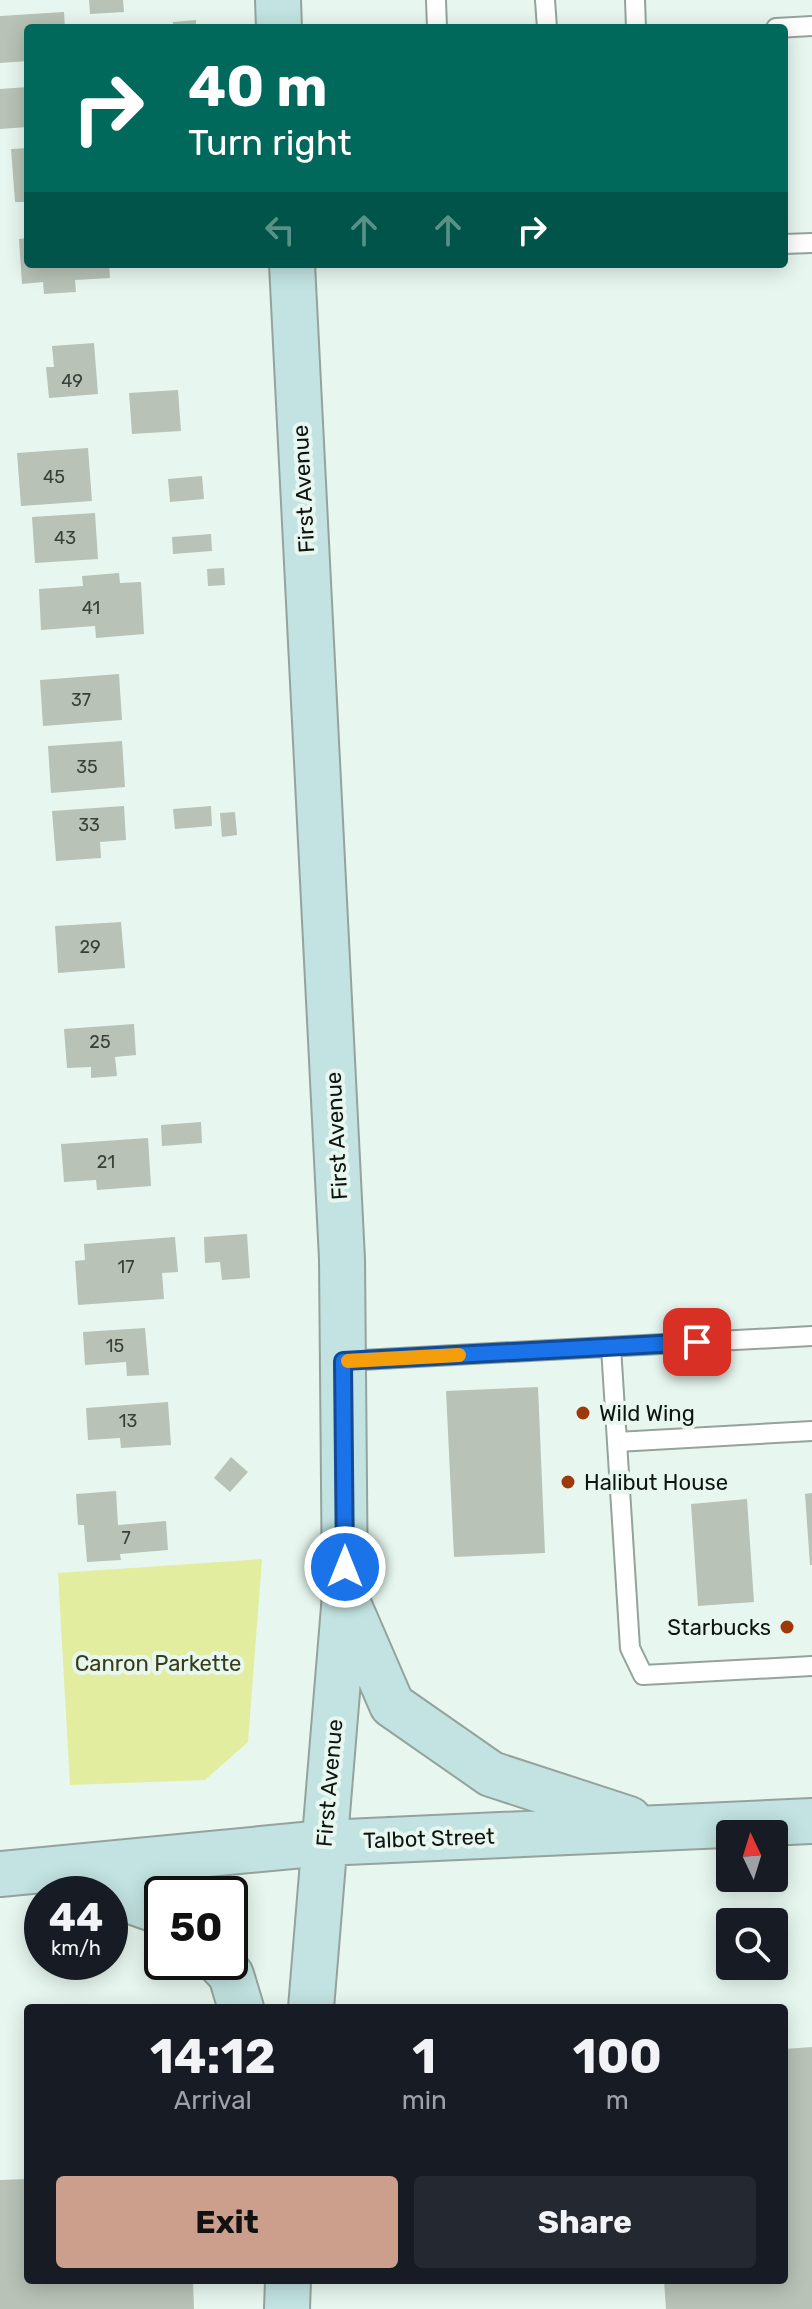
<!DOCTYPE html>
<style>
:root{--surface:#171b24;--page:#242831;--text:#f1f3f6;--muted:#9ea1a6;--accent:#cc9f8c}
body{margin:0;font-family:Rubik,sans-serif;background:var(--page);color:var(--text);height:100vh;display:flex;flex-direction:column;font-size:30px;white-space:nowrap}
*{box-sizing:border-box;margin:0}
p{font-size:26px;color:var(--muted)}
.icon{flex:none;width:44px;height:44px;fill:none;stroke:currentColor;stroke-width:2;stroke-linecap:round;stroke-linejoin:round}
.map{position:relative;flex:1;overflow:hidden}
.drawer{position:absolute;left:24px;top:2004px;width:764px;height:280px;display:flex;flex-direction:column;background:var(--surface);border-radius:8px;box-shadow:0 4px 20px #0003}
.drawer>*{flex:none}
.banner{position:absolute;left:24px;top:24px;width:764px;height:244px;border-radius:8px;box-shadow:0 4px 20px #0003;background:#00695c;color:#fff;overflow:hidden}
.needle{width:52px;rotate:356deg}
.tools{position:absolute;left:716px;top:1820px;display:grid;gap:16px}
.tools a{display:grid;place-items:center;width:72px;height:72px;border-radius:8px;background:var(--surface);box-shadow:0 4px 20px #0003;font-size:40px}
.speed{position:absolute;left:24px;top:1876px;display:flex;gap:16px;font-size:40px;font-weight:700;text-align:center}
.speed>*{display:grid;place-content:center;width:104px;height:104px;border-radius:50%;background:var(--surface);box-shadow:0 4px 20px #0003;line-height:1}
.speed small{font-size:20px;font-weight:400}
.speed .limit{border:4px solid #111;border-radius:12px;background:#fff;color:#111}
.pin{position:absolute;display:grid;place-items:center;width:68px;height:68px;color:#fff;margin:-34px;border-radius:16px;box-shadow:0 4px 12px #0006}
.me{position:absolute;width:88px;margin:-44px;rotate:0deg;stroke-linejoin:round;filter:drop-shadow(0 0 6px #0008)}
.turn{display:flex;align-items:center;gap:28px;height:168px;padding:0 32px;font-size:36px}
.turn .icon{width:104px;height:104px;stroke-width:2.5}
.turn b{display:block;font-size:56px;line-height:68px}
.lanes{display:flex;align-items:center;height:76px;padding:0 32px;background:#0003;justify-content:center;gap:40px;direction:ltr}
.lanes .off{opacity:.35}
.eta{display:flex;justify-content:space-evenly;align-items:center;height:136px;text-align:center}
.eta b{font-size:48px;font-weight:700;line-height:56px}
.primary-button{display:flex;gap:16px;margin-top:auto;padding:16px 32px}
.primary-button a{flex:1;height:92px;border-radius:8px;background:var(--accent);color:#111;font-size:32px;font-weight:700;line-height:92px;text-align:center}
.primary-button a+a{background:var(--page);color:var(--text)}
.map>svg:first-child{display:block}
</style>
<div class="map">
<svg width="812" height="2309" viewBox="0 0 812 2309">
<rect width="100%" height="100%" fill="#e7f7ef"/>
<path fill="#e2ed9f" d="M262,1559l-14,183 -43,38 -135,5 -12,-212z"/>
<path fill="#b8c2b6" d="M89,0h34l1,12 -34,2z
M64,12l1,16h-37v33l-28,2v-47z
M196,20v8h-23v-6z
M28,87v40l-28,2v-40z
M28,148v54h-13l-4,-53z
M28,238v26h81l1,14 -35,2 1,12 -32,2 -1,-12 -21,2 -3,-45z
M94,343l4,51 -49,4 -3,-31h8l-2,-21z
M178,390l3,41 -49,3 -3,-41z
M88,448l4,53 -71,5 -4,-53z
M202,476l2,23 -34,3 -2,-23z
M95,513l3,46 -63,4 -3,-46z
M211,534l1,17 -39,3 -1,-17z
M224,568l1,17 -17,1 -1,-17z
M119,573l1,10 21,-1 3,52 -48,4 -1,-12 -54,4 -2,-41 44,-3 -1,-10z
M119,674l3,46 -79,6 -3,-46z
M122,741l3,46 -74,6 -3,-47z
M124,806l2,34 -26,2 1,16 -45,3 -4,-50z
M211,806l1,20 -37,3 -2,-20z
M235,812l2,23 -15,2 -2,-24z
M121,922l4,46 -67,5 -3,-47z
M134,1024l2,31 -21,2 2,19 -26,2v-11l-24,1 -3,-39z
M201,1122l1,21 -40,3 -1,-21z
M148,1138l3,48 -54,4 -1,-10 -32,2 -3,-38z
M247,1234l3,44 -28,2 -2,-18 -15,1 -1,-26z
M175,1237l3,35 -16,1 2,26 -86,6 -3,-44 10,-1 -1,-16z
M145,1328l4,47 -22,1 -1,-14 -41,3 -2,-33z
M538,1387l7,166 -91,4 -8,-166z
M168,1402l3,43 -50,3 -1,-10 -32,2 -2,-32z
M231,1457l17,15 -18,20 -16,-14z
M116,1491l2,34 48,-4 2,29 -48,4 1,6 -34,2 -3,-37h-6l-2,-31z
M812,1493v72h-2l-5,-71z
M747,1499l7,103 -56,4 -7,-102z
M812,2047v262h-146l-2,-29h120v-231z
M28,2179v101h165l1,29h-194v-129z"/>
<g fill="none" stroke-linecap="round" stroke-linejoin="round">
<defs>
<path id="lane" d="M436,0l1,28
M545,0l2,28
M635,0l1,28
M776,28l36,-2
M784,244l28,-1
M611,1347l19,301 13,27 169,-9
M343,1361l469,-25
M617,1442l195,-11"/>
<path id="secondary" d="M278,0l1,28
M292,264l50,995 3,336 -34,413
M347,1601l45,104 99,69 138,45
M0,1874l324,-31 488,-22
M57,1875l105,37
M219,1962l12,13 10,33
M287,2309l1,-29"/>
</defs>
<use href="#lane" stroke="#94a39b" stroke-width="22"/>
<use href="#secondary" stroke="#94a39b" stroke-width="48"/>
<use href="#lane" stroke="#fff" stroke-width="18"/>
<use href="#secondary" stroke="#c2e3e1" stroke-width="44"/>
</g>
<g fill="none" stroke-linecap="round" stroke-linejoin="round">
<defs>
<path id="route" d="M345,1567l-2,-206 354,-19"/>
</defs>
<use href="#route" stroke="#114b97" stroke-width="20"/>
<use href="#route" stroke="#1a73e8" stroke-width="14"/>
<path stroke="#f59e0b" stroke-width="14" d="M348,1361l111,-6"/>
</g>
<g fill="#9e390b" stroke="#e7f7ef" stroke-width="3">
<circle cx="583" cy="1413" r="8"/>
<circle cx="568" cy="1482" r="8"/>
<circle cx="787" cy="1627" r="8"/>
</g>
<g text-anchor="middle" stroke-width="8" stroke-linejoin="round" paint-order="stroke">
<g font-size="18" fill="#38403a">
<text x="72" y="387">49</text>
<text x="54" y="483">45</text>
<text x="65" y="544">43</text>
<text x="91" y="614">41</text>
<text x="81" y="706">37</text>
<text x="87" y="773">35</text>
<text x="89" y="831">33</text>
<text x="90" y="953">29</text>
<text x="100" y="1048">25</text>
<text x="106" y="1168">21</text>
<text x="126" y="1273">17</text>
<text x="115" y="1352">15</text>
<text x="128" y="1427">13</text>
<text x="126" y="1544">7</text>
</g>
<g font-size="22" fill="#0e1411" stroke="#e7f7ef">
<text transform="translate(303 489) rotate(-93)" y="8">First Avenue</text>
<text transform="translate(336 1136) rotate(-93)" y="8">First Avenue</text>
<text transform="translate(329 1783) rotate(-85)" y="8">First Avenue</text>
<text transform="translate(429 1838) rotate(-2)" y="8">Talbot Street</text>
</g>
<g font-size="22" fill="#0e1411" stroke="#e7f7ef" text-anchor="start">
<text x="599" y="1421">Wild Wing</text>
<text x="584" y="1490">Halibut House</text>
<text x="771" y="1635" text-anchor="end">Starbucks</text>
</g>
<g font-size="22" fill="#383c17" stroke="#e7f7ef">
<text x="158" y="1671">Canron Parkette</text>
</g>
</g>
</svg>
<div class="tools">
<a><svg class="needle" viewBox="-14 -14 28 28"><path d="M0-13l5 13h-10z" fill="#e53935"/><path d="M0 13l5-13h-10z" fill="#9ea1a6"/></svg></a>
<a><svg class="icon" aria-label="search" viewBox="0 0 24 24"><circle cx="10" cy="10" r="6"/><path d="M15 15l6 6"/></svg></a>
</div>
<div class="speed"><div>44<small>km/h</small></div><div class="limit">50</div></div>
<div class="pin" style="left:697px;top:1342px;background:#d93025"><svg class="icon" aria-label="arrive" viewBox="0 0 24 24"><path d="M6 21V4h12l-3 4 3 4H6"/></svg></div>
<svg class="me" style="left:345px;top:1567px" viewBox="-20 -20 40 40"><circle r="17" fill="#1a73e8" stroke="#fff" stroke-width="3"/><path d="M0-11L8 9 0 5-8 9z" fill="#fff"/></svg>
<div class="banner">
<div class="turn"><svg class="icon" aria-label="right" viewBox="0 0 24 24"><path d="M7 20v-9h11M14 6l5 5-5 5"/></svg><div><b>40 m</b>Turn right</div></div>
<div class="lanes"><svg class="icon off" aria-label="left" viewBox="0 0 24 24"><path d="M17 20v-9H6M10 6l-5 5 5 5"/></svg><svg class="icon off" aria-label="ahead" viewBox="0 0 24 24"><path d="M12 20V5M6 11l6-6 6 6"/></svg><svg class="icon off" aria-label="ahead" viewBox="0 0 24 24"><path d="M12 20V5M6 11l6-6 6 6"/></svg><svg class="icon" aria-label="right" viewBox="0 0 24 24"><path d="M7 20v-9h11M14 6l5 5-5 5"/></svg></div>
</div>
<section class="drawer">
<div class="eta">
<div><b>14:12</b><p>Arrival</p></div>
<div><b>1</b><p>min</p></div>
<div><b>100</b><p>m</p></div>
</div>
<div class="primary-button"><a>Exit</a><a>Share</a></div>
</section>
</div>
